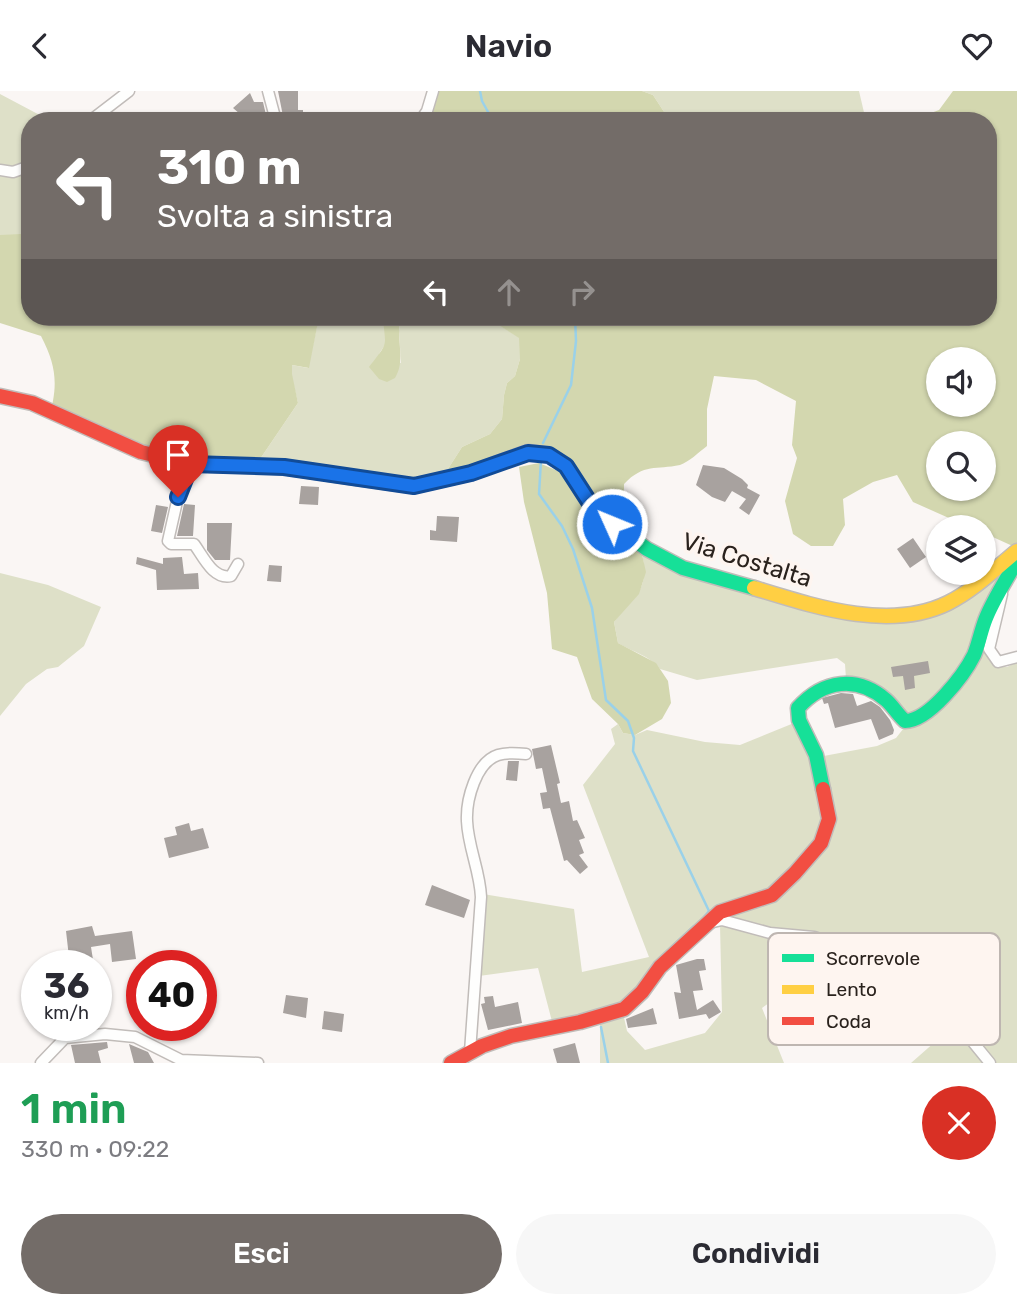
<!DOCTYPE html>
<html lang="it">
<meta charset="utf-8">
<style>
:root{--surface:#fff;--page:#f7f7f7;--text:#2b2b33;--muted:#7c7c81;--accent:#736c68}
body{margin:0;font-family:Rubik,sans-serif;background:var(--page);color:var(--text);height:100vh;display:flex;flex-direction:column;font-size:26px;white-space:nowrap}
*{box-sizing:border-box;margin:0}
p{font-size:23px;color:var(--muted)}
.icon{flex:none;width:38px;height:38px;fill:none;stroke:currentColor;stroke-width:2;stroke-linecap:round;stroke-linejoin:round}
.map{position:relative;height:972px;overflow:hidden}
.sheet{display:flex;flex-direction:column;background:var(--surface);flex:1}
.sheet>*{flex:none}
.hud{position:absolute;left:21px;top:21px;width:976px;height:214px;border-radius:28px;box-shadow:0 2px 5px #0004;background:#736c68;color:#fff;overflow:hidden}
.buttons{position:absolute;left:926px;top:256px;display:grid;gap:14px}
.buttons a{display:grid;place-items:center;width:70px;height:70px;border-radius:50%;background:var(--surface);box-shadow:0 2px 5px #0004;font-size:35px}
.speed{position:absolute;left:21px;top:859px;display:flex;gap:14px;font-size:35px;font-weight:700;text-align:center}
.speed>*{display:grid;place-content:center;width:91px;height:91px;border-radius:50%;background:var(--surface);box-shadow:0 2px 5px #0004;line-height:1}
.speed small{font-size:18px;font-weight:400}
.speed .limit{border:10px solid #d22;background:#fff;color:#111}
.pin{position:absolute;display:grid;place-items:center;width:60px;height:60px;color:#fff;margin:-72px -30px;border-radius:50% 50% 50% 0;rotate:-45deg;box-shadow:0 0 7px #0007}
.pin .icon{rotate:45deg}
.me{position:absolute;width:77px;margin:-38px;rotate:314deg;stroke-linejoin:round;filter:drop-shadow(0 0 5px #0008)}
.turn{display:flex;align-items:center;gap:24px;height:147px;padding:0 21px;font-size:32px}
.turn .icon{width:91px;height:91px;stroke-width:2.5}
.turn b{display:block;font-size:49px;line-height:60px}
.lanes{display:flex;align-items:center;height:66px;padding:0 21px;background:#0003;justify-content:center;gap:35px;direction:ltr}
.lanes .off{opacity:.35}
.round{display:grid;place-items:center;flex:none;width:74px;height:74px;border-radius:37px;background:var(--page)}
.headline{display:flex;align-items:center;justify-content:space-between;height:119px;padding:0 21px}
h1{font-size:42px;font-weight:600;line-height:52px;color:#1e9e55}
.button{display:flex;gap:14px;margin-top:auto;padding:14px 21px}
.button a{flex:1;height:80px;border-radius:42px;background:var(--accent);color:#fff;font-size:28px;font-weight:600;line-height:80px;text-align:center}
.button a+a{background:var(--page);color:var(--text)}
header{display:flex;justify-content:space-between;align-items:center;height:91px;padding:0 21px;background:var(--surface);font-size:32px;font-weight:600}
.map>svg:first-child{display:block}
</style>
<header><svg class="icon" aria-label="back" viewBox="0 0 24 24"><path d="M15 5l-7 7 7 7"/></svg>Navio<svg class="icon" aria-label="heart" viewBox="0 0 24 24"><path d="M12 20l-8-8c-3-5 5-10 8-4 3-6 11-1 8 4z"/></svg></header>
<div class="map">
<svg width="1017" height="972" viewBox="0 0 1017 972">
<rect width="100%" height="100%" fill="#faf6f4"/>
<path fill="#dee0c8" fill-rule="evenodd" d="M642,0h217l7,30h-196l-17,-26z
M0,3l51,27h-21v116l-30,-2z
M319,226h64l5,23 -9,14 22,9 -2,-32 3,-14h84l34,21v21l-5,17 -8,7 -3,12 -2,24 -12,15 -28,13 -16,25 -30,18 -81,-7 -79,-18 42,-62 -7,-29 1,-9 16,3z
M1017,457l-37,95 14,22 13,2 10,-5v401h-106l41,-36 -33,-39 -81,-36 -76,56 22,55h-184v-46l-46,12 -16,-61 -59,8 4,-82 91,15 8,63 67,-15 -66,-172 32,-41 -4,-15 7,-5 5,9 12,2 12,-5 58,12 35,3 54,-22 19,35 64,-12 19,-8 15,-19 -65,-40 -1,-15 -8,-6 -140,22 -37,-11c-8,-12 -29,-18 -42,-26l-4,-21c22,-29 37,-32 27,-72l156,51 131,13zM720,834l2,87 -17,21 -60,17 -18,-19 -4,-18 10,-3c23,-27 52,-76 87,-85z
M0,482l48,12 53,22 -17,39 -26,21 -11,2 -21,15 -26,32z"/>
<path fill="#d3d7af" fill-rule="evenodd" d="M434,0h208l11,4 17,26h-247z
M953,0h64v457l-33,-15v-6h-15l-56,-25 -16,-27 -24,7 -30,17 2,26 -12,21h-22l-18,-12 -8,-33 12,-43 -5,-13 4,-44 -40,-21 -42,-4 -7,33v37c-8,6 -18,16 -27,19 -24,5 -36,-2 -56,19v36l-25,-18 -26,-40 -20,-12 -107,22 16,-25 28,-13 12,-15 2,-24 3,-12 8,-7 5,-17 -1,-21 -33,-21h503v-196h-79l29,-11zM938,268h46v45h-46zM938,352h46v45h-46z
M21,143l9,3v80h289l-10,51 -17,-3v9l6,29 -42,62h-69l-138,-47c9,-33 8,-51 -8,-82l-41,-13v-88z
M383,226h19c-8,20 5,41 -7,61l-8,4 -8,-3 -10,-12c21,-27 16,-19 14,-50z
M539,372l24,10 26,40 52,37 5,22 -7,22 -25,28 4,21 38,20 12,18 3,22 -9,16 -27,16 -12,-2 -5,-9 -26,-25 -15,-42 -25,-8 -5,-56 -23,-91 -5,-35z"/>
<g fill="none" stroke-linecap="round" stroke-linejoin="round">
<path stroke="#9ad1e9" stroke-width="2.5" d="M480,0l2,10 11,20
M543,352l28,-58 5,-44 -1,-24
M541,369l-2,34 23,32 11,23 19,59 14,92 22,21 6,17 -1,13 76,160 -5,6
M663,864l31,-29
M601,936l7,36"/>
</g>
<path fill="#a8a29f" d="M278,0h20v19h5v11h-19z
M250,2l4,9h9l3,13 -1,6h-25v-7l-7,-6z
M703,374l21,3 18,11 6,6 -1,3 13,7 -11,20 -10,-7 7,-9 -14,-8 -7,11 -13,-5 -16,-12z
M301,395l18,1 -1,18 -19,-1z
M184,413l11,1 -2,31h-16z
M156,414l12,2 -6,26 -11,-2z
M437,425l22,1 -2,25 -27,-2v-10l6,1z
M207,432h25l-2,37h-15l-8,-10z
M913,447l13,19 -16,11 -13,-19z
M137,466l26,7v-6l19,-1 2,17 14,-1 1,16 -42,1 -1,-20 -20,-6z
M269,474l13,1 -1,16 -14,-1z
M928,570l2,12 -16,3 1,12 -10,2 -2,-14 -10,1 -2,-10z
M841,602l12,1 4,12 14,-5 9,6 10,13 4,10 -1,4 -14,6 -8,-21 -36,9 -7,-25 -4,1 -2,-6z
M551,654l9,38 -3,1 4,19 8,-2 4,20 4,-1 8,18 -6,2 5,13 -5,2 9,12 -8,7 -13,-14 -3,1 -14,-53 -7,1 -3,-16 7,-1 -5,-24 -6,1 -4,-20z
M508,670h11l-2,20 -11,-1z
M189,732l2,8 12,-3 6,20 -40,10 -5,-20 13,-3 -2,-8z
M432,794l38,15 -6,18 -39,-13z
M92,835l3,10 37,-5 4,28 -24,3 -2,-18 -19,3 3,19h-24l-4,-35z
M697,868h7l2,11 -7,1 4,19 -10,1 4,19 16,-10 8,12 -12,7 -3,-5 -27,5 -5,-27 7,1 -5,-28z
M96,893l15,2 -2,19 -13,-1z
M286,904l22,3 -2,20 -23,-5z
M493,905l2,11 23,-5 4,21 -34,7 -7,-26 4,-1 -1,-6z
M653,917l4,16 -29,4 -2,-9z
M324,920l20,3 -2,18 -20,-3z
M107,951l1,6 -10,3 3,12h-26l-4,-18z
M575,952l5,20h-23l-4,-14z
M129,953l19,8 6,11h-20z"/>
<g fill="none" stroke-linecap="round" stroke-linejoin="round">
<defs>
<path id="street" d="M268,0l8,30
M90,30l39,-30
M420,30l7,-10 6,-20
M0,79l13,2 17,-6
M191,373l-13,33 -10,44 3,3h23c9,12 19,36 37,32l7,-12
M1002,503l-13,55 9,13 19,-5
M709,832l13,-3 48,13 44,4 39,13 60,27 19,15 58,71
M470,961l11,-155c-1,-26 -13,-50 -14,-76 -1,-21 9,-59 31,-66 9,-3 19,-2 28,-1
M41,972l24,-25 40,-4 30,3 46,23 77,3"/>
<path id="fast" d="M357,387l57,8 57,-13 57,-21 21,3 17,11 29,45 52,38 36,19 71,20
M823,698l-7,-34 -17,-35 -1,-12c25,-28 59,-33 88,-8 7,6 12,15 19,21 24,0 59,-46 69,-66 5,-12 7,-25 12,-37 8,-20 21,-39 31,-58"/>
<path id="slow" d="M754,497c59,18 135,44 194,15 26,-13 47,-34 69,-52"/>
<path id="jam" d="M0,305l32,7 109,49 50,12 93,3 73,11
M451,972l31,-17 29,-10 69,-14 44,-13 18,-17 18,-25 60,-55 52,-17 23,-22 26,-30 8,-24 -6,-30"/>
</defs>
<use href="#street" stroke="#c1bcb9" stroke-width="13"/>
<use href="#fast" stroke="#c1bcb9" stroke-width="17"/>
<use href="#slow" stroke="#c1bcb9" stroke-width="17"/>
<use href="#jam" stroke="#c1bcb9" stroke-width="17"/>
<use href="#street" stroke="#fefefd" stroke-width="10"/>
<use href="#fast" stroke="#16e098" stroke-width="14"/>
<use href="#slow" stroke="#ffcf43" stroke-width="14"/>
<use href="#jam" stroke="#f24e42" stroke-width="14"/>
</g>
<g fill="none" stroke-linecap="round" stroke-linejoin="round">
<defs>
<path id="route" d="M178,406l13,-33 93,3 130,19 57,-13 57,-20 21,2 17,11 29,45 17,13"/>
</defs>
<use href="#route" stroke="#114b97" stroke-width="18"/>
<use href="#route" stroke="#1a73e8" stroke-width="12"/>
</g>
<g text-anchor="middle" stroke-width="7" stroke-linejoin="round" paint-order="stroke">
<g font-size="24" fill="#2a221d" stroke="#fef5f0">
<text transform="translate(747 469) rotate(17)" y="8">Via Costalta</text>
</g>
</g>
<rect x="768" y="842" width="232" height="112" rx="10" fill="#fef5f0" stroke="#beb6b1" stroke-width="2"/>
<rect x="782" y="863" width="32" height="8" fill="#16e098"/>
<rect x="782" y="894" width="32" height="9" fill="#ffcf43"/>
<rect x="782" y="926" width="32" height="8" fill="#f24e42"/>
<g font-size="19" fill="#2a221d">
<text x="826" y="874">Scorrevole</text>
<text x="826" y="905">Lento</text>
<text x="826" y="937">Coda</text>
</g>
</svg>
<div class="buttons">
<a><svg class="icon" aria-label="sound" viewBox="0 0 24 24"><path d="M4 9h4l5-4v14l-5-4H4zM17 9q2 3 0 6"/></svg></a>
<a><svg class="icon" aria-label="search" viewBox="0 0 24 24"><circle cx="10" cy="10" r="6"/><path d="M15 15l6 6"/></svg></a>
<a><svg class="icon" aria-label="layers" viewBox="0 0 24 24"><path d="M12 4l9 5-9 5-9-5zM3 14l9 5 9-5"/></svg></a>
</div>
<div class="speed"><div>36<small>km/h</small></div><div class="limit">40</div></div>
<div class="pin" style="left:178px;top:406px;background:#d93025"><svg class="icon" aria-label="arrive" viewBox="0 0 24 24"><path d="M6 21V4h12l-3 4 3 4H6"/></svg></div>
<svg class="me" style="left:612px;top:433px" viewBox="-20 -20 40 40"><circle r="17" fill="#1a73e8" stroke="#fff" stroke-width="3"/><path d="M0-11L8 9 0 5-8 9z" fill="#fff"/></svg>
<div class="hud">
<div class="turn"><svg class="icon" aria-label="left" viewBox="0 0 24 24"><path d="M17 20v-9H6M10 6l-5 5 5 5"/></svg><div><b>310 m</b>Svolta a sinistra</div></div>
<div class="lanes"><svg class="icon" aria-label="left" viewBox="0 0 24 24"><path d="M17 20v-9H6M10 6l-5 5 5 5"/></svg><svg class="icon off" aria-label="ahead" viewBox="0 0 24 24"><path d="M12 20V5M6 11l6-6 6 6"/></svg><svg class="icon off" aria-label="right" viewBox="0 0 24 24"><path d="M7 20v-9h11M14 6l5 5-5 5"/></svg></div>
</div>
</div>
<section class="sheet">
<div class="headline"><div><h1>1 min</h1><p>330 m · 09:22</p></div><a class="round" style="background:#d93025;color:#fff"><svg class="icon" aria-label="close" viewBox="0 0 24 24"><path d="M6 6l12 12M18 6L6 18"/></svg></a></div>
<div class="button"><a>Esci</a><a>Condividi</a></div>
</section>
